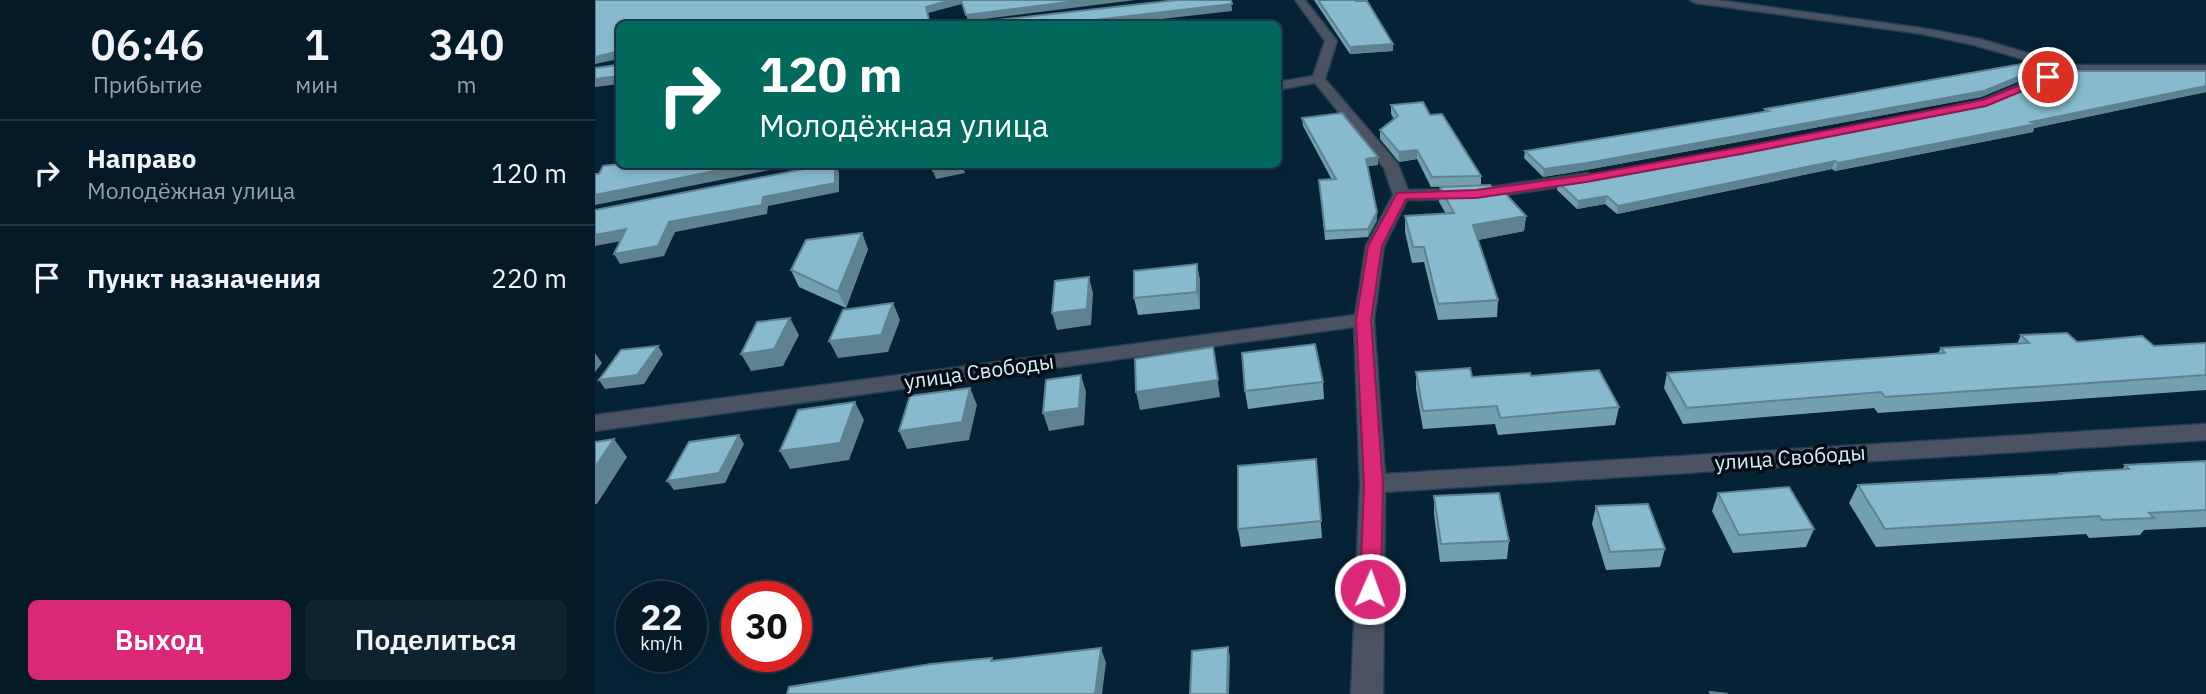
<!DOCTYPE html>
<html lang="ru">
<meta charset="utf-8">
<style>
:root{--surface:#041a28;--page:#0d2330;--text:#f1f3f6;--muted:#97a1a8;--line:#253845;--accent:#db2777}
body{margin:0;font-family:"IBM Plex Sans",sans-serif;background:var(--page);color:var(--text);height:100vh;display:flex;flex-direction:column;font-size:26px;white-space:nowrap}
*{box-sizing:border-box;margin:0}
p{font-size:23px;color:var(--muted)}
.icon{flex:none;width:38px;height:38px;fill:none;stroke:currentColor;stroke-width:2;stroke-linecap:round;stroke-linejoin:round}
.map{position:relative;flex:1;overflow:hidden}
.panel{display:flex;flex-direction:column;background:var(--surface);width:595px}
.panel>*{flex:none}
.guide{position:absolute;left:21px;top:21px;width:665px;height:147px;border-radius:10px;box-shadow:0 4px 10px #0003,0 0 0 2px var(--line);background:#00695c;color:#fff;overflow:hidden}
.speed{position:absolute;left:21px;top:581px;display:flex;gap:14px;font-size:35px;font-weight:700;text-align:center}
.speed>*{display:grid;place-content:center;width:91px;height:91px;border-radius:50%;background:var(--surface);box-shadow:0 4px 10px #0003,0 0 0 2px var(--line);line-height:1}
.speed small{font-size:18px;font-weight:400}
.speed .limit{border:10px solid #d22;background:#fff;color:#111}
.pin{position:absolute;display:grid;place-items:center;width:60px;height:60px;color:#fff;margin:-30px;border:4px solid #fff;border-radius:50%;box-shadow:0 2px 7px #0007}
.me{position:absolute;width:77px;margin:-38px;rotate:2deg;stroke-linejoin:round;filter:drop-shadow(0 0 5px #0008)}
.turn{display:flex;align-items:center;gap:24px;height:147px;padding:0 28px;font-size:32px}
.turn .icon{width:91px;height:91px;stroke-width:2.5}
.turn b{display:block;font-size:49px;line-height:60px}
.eta{display:flex;justify-content:space-evenly;align-items:center;height:119px;text-align:center}
.eta b{font-size:42px;font-weight:600;line-height:49px}
.cta{display:flex;gap:14px;margin-top:auto;padding:14px 28px}
.cta a{flex:1;height:80px;border-radius:10px;background:var(--accent);color:#fff;font-size:28px;font-weight:600;line-height:80px;text-align:center}
.cta a+a{background:var(--page);color:var(--text)}
ul{padding:0;list-style:none}
li{display:flex;align-items:center;gap:21px;height:105px;padding:0 28px;border-top:2px solid var(--line)}
li div{flex:1}
li b{display:block;font-size:26px}
li em{font-style:normal}
main{display:flex;flex:1;min-height:0}
.map>svg:first-child{display:block}
</style>
<main>
<section class="panel">
<div class="eta">
<div><b>06:46</b><p>Прибытие</p></div>
<div><b>1</b><p>мин</p></div>
<div><b>340</b><p>m</p></div>
</div>
<ul>
<li><svg class="icon" aria-label="right" viewBox="0 0 24 24"><path d="M7 20v-9h11M14 6l5 5-5 5"/></svg><div><b>Направо</b><p>Молодёжная улица</p></div><em>120 m</em></li>
<li><svg class="icon" aria-label="arrive" viewBox="0 0 24 24"><path d="M6 21V4h12l-3 4 3 4H6"/></svg><div><b>Пункт назначения</b></div><em>220 m</em></li>
</ul>
<div class="cta"><a>Выход</a><a>Поделиться</a></div>
</section>
<div class="map">
<svg width="1611" height="694" viewBox="0 0 1611 694">
<rect width="100%" height="100%" fill="#062336"/>
<g fill="none" stroke-linecap="round" stroke-linejoin="round">
<defs>
<path id="minor" d="M700,0h10l32,41 -12,38 73,85 10,26 69,-1 110,-16 8,5 -8,5 -110,16 -70,1 -23,46 -10,74 11,154 821,-50v16l-821,52 -2,202h-32l9,-210 -6,-157 -759,104v-16l760,-100 11,-69 27,-51 -9,-27 -69,-85 -38,7v-8l36,-6 12,-35z
M1095,0h28l204,28 58,11 89,26h137v8h-136l-79,33 -52,11 -5,-1v-6l48,-10 74,-31 -82,-24 -52,-11 -227,-31z"/>
</defs>
<use href="#minor" stroke="#243f51" stroke-width="3"/>
<use href="#minor" fill="#4a5362" fill-rule="evenodd"/>
</g>
<path fill="#73a0af" d="M719,0h41l38,44v7l-43,3z
M1450,66l-3,6 -61,25 -395,73 -43,7 -19,-19 1,-7 239,-39 1,-3z
M1611,71v21l-172,36 -1,4 -198,39 -3,-2 -215,45 -12,-10 -28,5 -20,-19 1,-8z
M796,105l39,10 51,61v9l15,8 30,23 -2,15 -46,9 20,60 -1,17 -59,3 -14,-58 -12,1 -7,-31v-16l41,-2 -7,-12 1,-15 18,-1 -27,1 -14,-28 -18,3 -19,-23v-9l14,-11 -3,-5z
M707,118l76,39v8l-10,1 9,46v8l-9,17 -43,3 -6,-60h13l-29,-54z
M273,249l-22,59 -47,-21 -8,-17z
M602,264l3,17v28l-62,6 -4,-17z
M1426,335l56,7 77,4 52,-3v47l-328,23 -4,-5 -191,16 -19,-36 3,-15 271,-20 3,-5 76,-4z
M821,372l56,5 59,-1 88,31 -4,18 -117,10 -3,-11 -72,5 -7,-40z
M728,382l1,17 -76,10 -3,-18z
M721,459l6,79 -81,9 -3,-18z
M1611,461v66l-62,3 -4,5 -51,3 -3,-4 -210,13 -27,-44 9,-18 200,-10 2,-2 62,-3 3,-5z
M1123,493l96,36 -8,18 -73,6 -21,-42z
M839,496l75,45 -2,18 -67,3 -6,-48z
M1001,506l69,43 -5,18 -54,3 -14,-46z"/>
<path fill="#5e828f" d="M356,0h10l1,4 -34,9 2,11 -4,-17z
M489,0h51l-167,21 -2,-6z
M636,0l1,11 -115,13h-56z
M798,44v7l-43,3v-7z
M20,52l4,7 -24,5v-7z
M1450,66l-3,6 -61,25 -395,73 -43,7 1,-8z
M24,76v8l-24,3v-8z
M1611,86v6l-172,36 -1,4 -198,39 3,-8 193,-41z
M822,150v9l-18,3v-10z
M783,157v8l-12,1v-7z
M1240,161l-3,8 -215,45 1,-8z
M155,164h50l-205,41v-10z
M240,164l4,8v20l-71,14 -1,8 -92,18 -11,24 -44,8 -6,-10 55,-32 94,-25z
M367,164l3,9 -29,6 -3,-8z
M1012,196l-2,8 -28,5 1,-8z
M782,212v8l-9,17v-8z
M931,216l-2,15 -52,10 1,-16z
M31,229l6,10 -37,7v-11z
M267,233l6,16 -22,59 -8,-16z
M602,264l3,17v28l-3,-17z
M494,277l4,16 -2,32 -34,5 -5,-17z
M298,303l7,17 -12,32 -50,6 -9,-17z
M195,318l9,17 -16,31 -32,5 -10,-17z
M63,346l5,8 -19,30 -39,5 -6,-9z
M618,347l7,50 -80,13 -4,-18z
M0,353l7,10 -7,9z
M486,375l5,17 -2,33 -35,6 -6,-18z
M375,388l7,17 -8,35 -62,9 -8,-18z
M260,402l9,18 -15,40 -59,9 -10,-18z
M144,435l5,9 -19,39 -51,7 -7,-9z
M19,439l13,18 -30,47h-2v-37z
M633,647l2,9 -1,38h-2z
M506,648l5,15 -4,31h-7z"/>
<path fill="#86bacc" stroke="#5e828f" stroke-width="2" d="M0,0h356l-25,7 4,17h-311v52l-24,3v-11l22,-3 1,-10 -3,-3 -20,5z
M366,0h123l-118,15z
M582,0h54l1,4 -171,20h-92l-1,-4h29z
M723,0h37l1,1h11l26,43 -43,3z
M1438,62l12,4 -61,25 -397,72 -43,6 -19,-18 244,-40 -4,-2z
M1473,71h138v15l-175,36 5,2 -198,39 -3,-2 -217,45 -11,-10 -29,5 -20,-19 437,-80z
M828,102l7,13 12,-1 39,62 -49,1 -15,-27 -18,2 -19,-22 18,-14 -7,-11z
M747,113l36,44 -12,2 11,53 -9,17 -43,2 -6,-51 17,-1 -34,-61z
M24,164h131l-155,31v-21h4l4,-8z
M234,164h6v19l-72,14 -1,8 -93,17 -11,24 -44,8 12,-25 -31,6v-25z
M337,164h30v2l-29,5z
M895,185l6,8 8,-1 22,24 -53,9 25,75 -60,4 -14,-57h-11l-8,-31 49,-3 -14,-26z
M267,233l-24,59 -47,-22 15,-30z
M602,264v28l-63,6v-27z
M494,277l-2,32 -35,4 3,-32z
M298,303l-12,32 -52,6 14,-31z
M195,318l-16,31 -33,5 16,-32z
M1472,333l10,9 65,-6 12,10 52,-3v32l-321,22 -4,-5 -194,16 -20,-35 278,-20 -4,-5 88,-5 -8,-8z
M720,344l8,38 -78,9 -3,-38z
M63,346l-21,29 -38,5 22,-30z
M618,347l5,33 -82,12 -1,-33z
M875,368l2,9 58,-4 1,3 68,-6 20,37 -119,11 -3,-12 -74,5 -7,-39z
M486,375l-2,33 -36,5 3,-33z
M375,388l-8,34 -63,9 11,-35z
M260,402l-15,41 -60,8 18,-41z
M144,435l-20,38 -52,8 22,-39z
M19,439l-19,28v-25z
M721,459l5,62 -83,8v-63z
M1611,461v49l-57,3 5,5 -52,2 -3,-4 -214,13 -27,-44 203,-11 -1,-1 69,-4 -4,-4z
M1194,487l25,42 -75,6 -21,-42z
M904,493l10,48 -68,3 -7,-48z
M1053,504l17,45 -55,3 -14,-46z
M633,647l-1,47h-37l2,-43z
M506,648l-6,46h-308l2,-7 142,-23 61,-6 -1,3z
M1115,692l18,2h-17z"/>
<path fill="#db2777" stroke="#8e194d" stroke-width="2" d="M1453,74l5,3 -2,2 -65,27 -245,48 -155,28 -110,16 -70,1 -24,47 -11,74 12,164 -2,105 -3,6 -8,3 -7,-3 -3,-6 4,-105 -8,-164 12,-74 29,-53 79,-3 110,-15 155,-28 242,-47z"/>
<g text-anchor="middle" stroke-width="7" stroke-linejoin="round" paint-order="stroke">
<g font-size="21" fill="#dbecf9" stroke="#030c14">
<text transform="translate(384 372) rotate(-8)" y="7">улица Свободы</text>
<text transform="translate(1195 458) rotate(-4)" y="7">улица Свободы</text>
</g>
</g>
</svg>
<div class="speed"><div>22<small>km/h</small></div><div class="limit">30</div></div>
<div class="pin" style="left:1453px;top:77px;background:#d93025"><svg class="icon" aria-label="arrive" viewBox="0 0 24 24"><path d="M6 21V4h12l-3 4 3 4H6"/></svg></div>
<svg class="me" style="left:775px;top:589px" viewBox="-20 -20 40 40"><circle r="17" fill="#db2777" stroke="#fff" stroke-width="3"/><path d="M0-11L8 9 0 5-8 9z" fill="#fff"/></svg>
<div class="guide">
<div class="turn"><svg class="icon" aria-label="right" viewBox="0 0 24 24"><path d="M7 20v-9h11M14 6l5 5-5 5"/></svg><div><b>120 m</b>Молодёжная улица</div></div>
</div>
</div>
</main>
